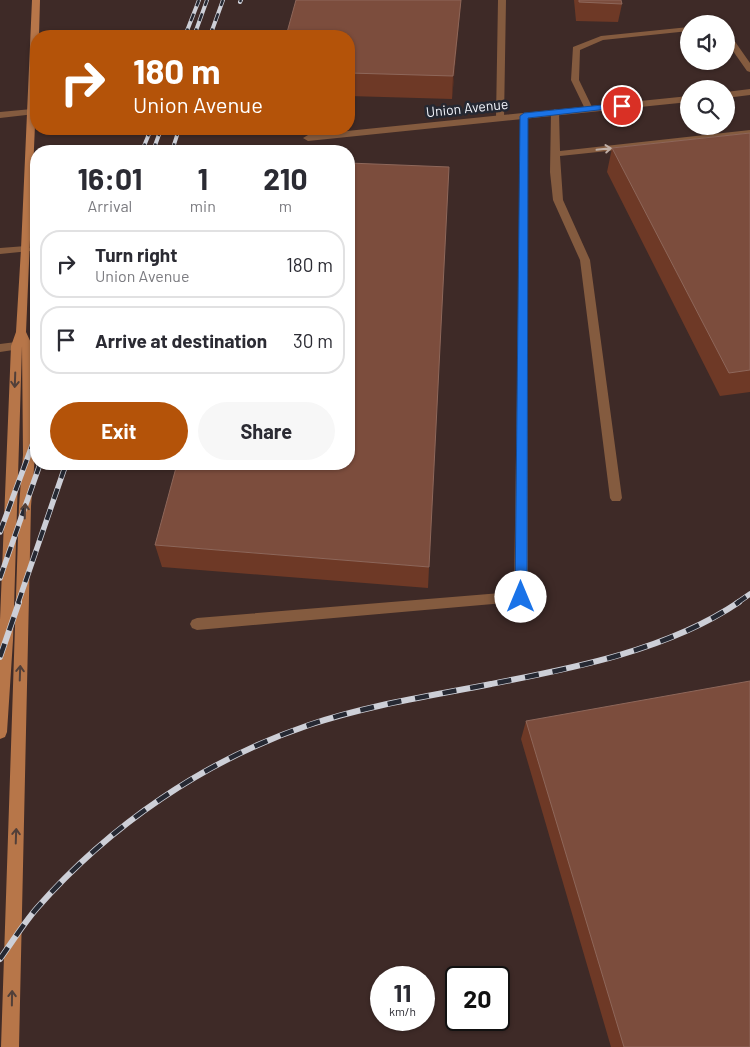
<!DOCTYPE html>
<style>
:root{--surface:#fff;--page:#f7f7f7;--text:#2b2b33;--muted:#7c7c81;--line:#e1e1e2;--accent:#b45309}
body{margin:0;font-family:Barlow,sans-serif;background:var(--page);color:var(--text);height:100vh;display:flex;flex-direction:column;font-size:19px;white-space:nowrap}
*{box-sizing:border-box;margin:0}
p{font-size:16px;color:var(--muted)}
.icon{flex:none;width:28px;height:28px;fill:none;stroke:currentColor;stroke-width:2;stroke-linecap:round;stroke-linejoin:round}
.map{position:relative;flex:1;overflow:hidden}
.sheet{position:absolute;left:30px;top:145px;width:325px;height:325px;display:flex;flex-direction:column;background:var(--surface);border-radius:20px;box-shadow:0 1px 4px #0004}
.sheet>*{flex:none}
.hud{position:absolute;left:30px;top:30px;width:325px;height:105px;border-radius:20px;box-shadow:0 1px 4px #0004;background:#b45309;color:#fff;overflow:hidden}
.tools{position:absolute;left:680px;top:15px;display:grid;gap:10px}
.tools a{display:grid;place-items:center;width:55px;height:55px;border-radius:50%;background:var(--surface);box-shadow:0 1px 4px #0004;font-size:25px}
.speed{position:absolute;left:370px;top:966px;display:flex;gap:10px;font-size:25px;font-weight:700;text-align:center}
.speed>*{display:grid;place-content:center;width:65px;height:65px;border-radius:50%;background:var(--surface);box-shadow:0 1px 4px #0004;line-height:1}
.speed small{font-size:12px;font-weight:400}
.speed .limit{border:2px solid #111;border-radius:8px;background:#fff;color:#111}
.pin{position:absolute;display:grid;place-items:center;width:42px;height:42px;color:#fff;margin:-21px;border:2px solid #fff;border-radius:50%;box-shadow:0 1px 5px #0007}
.me{position:absolute;width:55px;margin:-28px;rotate:0deg;stroke-linejoin:round;filter:drop-shadow(0 0 4px #0008)}
.turn{display:flex;align-items:center;gap:18px;height:105px;padding:0 20px;font-size:22px}
.turn .icon{width:65px;height:65px;stroke-width:2.5}
.turn b{display:block;font-size:35px;line-height:42px}
.eta{display:flex;justify-content:space-evenly;align-items:center;height:85px;text-align:center}
.eta b{font-size:30px;font-weight:700;line-height:35px}
.button{display:flex;gap:10px;margin-top:auto;padding:10px 20px}
.button a{flex:1;height:58px;border-radius:30px;background:var(--accent);color:#fff;font-size:20px;font-weight:700;line-height:58px;text-align:center}
.button a+a{background:var(--page);color:var(--text)}
ul{padding:0;list-style:none}
li{display:flex;align-items:center;gap:15px;height:68px;margin:0 10px 8px;padding:0 10px;border:2px solid var(--line);border-radius:20px}
li div{flex:1}
li b{display:block;font-size:19px}
li em{font-style:normal}
.map>svg:first-child{display:block}
</style>
<div class="map">
<svg width="750" height="1047" viewBox="0 0 750 1047">
<rect width="100%" height="100%" fill="#252832"/>
<path fill="#3e2a27" fill-rule="evenodd" d="M0,0h750v1047h-750zM689,24h37v37h-37zM36,36h313v93h-313zM689,89h37v37h-37zM36,151h313v313h-313zM381,978h43v42h-43zM456,978h43v42h-43z"/>
<g fill="none" stroke-linecap="round" stroke-linejoin="round">
<path fill="#845b3f" fill-rule="evenodd" d="M498,0h8l-2,118 -4,3 -4,-3z
M689,27v4l-86,9 -23,10 -1,30 14,29 -7,2 -15,-31 2,-33 28,-11z
M726,33h3l21,30v9l-3,-1 -21,-30z
M32,109l3,1v4l-35,4v-6z
M555,109l4,3 1,39 190,-21v6l-190,20 3,44 27,60 32,238 -2,3h-8l-2,-3 -30,-238 -27,-60 -3,-28 1,-60z
M521,114l7,2v481l-2,4 -329,29 -5,-2 -2,-4 2,-4 5,-2 317,-26z
M26,246l5,3 -1,2 -30,3v-6z
M16,342l5,4 -1,3 -20,3v-8z"/>
<path fill="#845b3f" fill-rule="evenodd" d="M750,89v6l-24,3v-6z
M689,96v6l-381,39 -5,-3 5,-3z"/>
<path fill="#b77649" fill-rule="evenodd" d="M32,0h8l-1,36h-3v66l-10,230 6,13 3,110 -4,51 -12,541h-18l18,-541 4,-51 -1,-109 -9,294 -6,92 -2,5 -5,2v-119l11,-274 5,-14 5,-83z"/>
<defs>
<path id="rail-far2" d="M240,2l1,-2
M185,36l14,-36
M194,36l13,-36
M210,36l13,-36
M142,151l9,-22
M153,151l8,-22
M172,151l7,-22"/>
<path id="rail-far1" d="M0,532l36,-97
M0,578l40,-114
M18,603l48,-139
M737,603l13,-9"/>
<path id="rail" d="M0,657l19,-55
M0,959c12,-17 24,-36 37,-51 73,-83 168,-148 272,-183 59,-20 121,-29 182,-41 83,-16 177,-34 248,-82"/>
</defs>
<use href="#rail-far2" stroke="#cdcfd7" stroke-width="4"/>
<use href="#rail-far1" stroke="#cdcfd7" stroke-width="5.5"/>
<use href="#rail" stroke="#cdcfd7" stroke-width="6"/>
<use href="#rail-far2" stroke="#252832" stroke-width="2.5" stroke-dasharray="8" stroke-linecap="butt"/>
<use href="#rail-far1" stroke="#252832" stroke-width="4" stroke-dasharray="11" stroke-linecap="butt"/>
<use href="#rail" stroke="#252832" stroke-width="4.5" stroke-dasharray="14" stroke-linecap="butt"/>
</g>
<path fill="#6e3926" d="M461,0l-9,99 -103,-3v-60z
M574,0h47l1,4 -4,18 -42,-1z
M750,133v259l-30,4 -113,-224 5,-24z
M155,545l274,22 -1,21 -266,-21z
M526,721l224,326h-139l-90,-308z"/>
<path fill="#4b2a21" d="M461,0l-9,99 1,-23z"/>
<path fill="#7c4d3d" stroke="#8e675a" d="M296,0h165l-8,76 -104,-3v-37h-63z
M579,0h42l1,4 -43,-2z
M750,133v237l-21,3 -117,-225z
M349,163l100,4 -20,400 -274,-22 22,-81h172z
M750,681v366h-126l-98,-326z"/>
<defs><path id="oneway-shaft" d="M-6 0H5M1.5-3L5.5 0L1.5 3" fill="none" stroke-width="1.6" stroke-linecap="round" stroke-linejoin="round" transform="scale(1.25)"/></defs>
<use stroke="#c0afa6" href="#oneway-shaft" transform="translate(604 149) rotate(-6)"/>
<g stroke="#513f39">
<use href="#oneway-shaft" transform="translate(15 380) rotate(92)"/>
<use href="#oneway-shaft" transform="translate(25 511) rotate(-88)"/>
<use href="#oneway-shaft" transform="translate(20 673) rotate(-88)"/>
<use href="#oneway-shaft" transform="translate(16 836) rotate(-88)"/>
<use href="#oneway-shaft" transform="translate(12 998) rotate(-89)"/>
</g>
<path fill="#1a73e8" stroke="#114b97" d="M622,103l3,1v3l-97,11 -1,479 -6,5 -6,-5 5,-481 4,-3z"/>
<g text-anchor="middle" stroke-width="5" stroke-linejoin="round" paint-order="stroke">
<g font-size="14" fill="#f1f3fa" stroke="#252832">
<text transform="translate(467 108) rotate(-6)" y="5">Union Avenue</text>
</g>
</g>
</svg>
<div class="tools">
<a><svg class="icon" aria-label="sound" viewBox="0 0 24 24"><path d="M4 9h4l5-4v14l-5-4H4zM17 9q2 3 0 6"/></svg></a>
<a><svg class="icon" aria-label="search" viewBox="0 0 24 24"><circle cx="10" cy="10" r="6"/><path d="M15 15l6 6"/></svg></a>
</div>
<div class="speed"><div>11<small>km/h</small></div><div class="limit">20</div></div>
<div class="pin" style="left:622px;top:106px;background:#d93025"><svg class="icon" aria-label="arrive" viewBox="0 0 24 24"><path d="M6 21V4h12l-3 4 3 4H6"/></svg></div>
<svg class="me" style="left:521px;top:597px" viewBox="-20 -20 40 40"><circle r="19" fill="#fff"/><path d="M0-13L10 11 0 6-10 11z" fill="#1a73e8"/></svg>
<div class="hud">
<div class="turn"><svg class="icon" aria-label="right" viewBox="0 0 24 24"><path d="M7 20v-9h11M14 6l5 5-5 5"/></svg><div><b>180 m</b>Union Avenue</div></div>
</div>
<section class="sheet">
<div class="eta">
<div><b>16:01</b><p>Arrival</p></div>
<div><b>1</b><p>min</p></div>
<div><b>210</b><p>m</p></div>
</div>
<ul>
<li><svg class="icon" aria-label="right" viewBox="0 0 24 24"><path d="M7 20v-9h11M14 6l5 5-5 5"/></svg><div><b>Turn right</b><p>Union Avenue</p></div><em>180 m</em></li>
<li><svg class="icon" aria-label="arrive" viewBox="0 0 24 24"><path d="M6 21V4h12l-3 4 3 4H6"/></svg><div><b>Arrive at destination</b></div><em>30 m</em></li>
</ul>
<div class="button"><a>Exit</a><a>Share</a></div>
</section>
</div>
